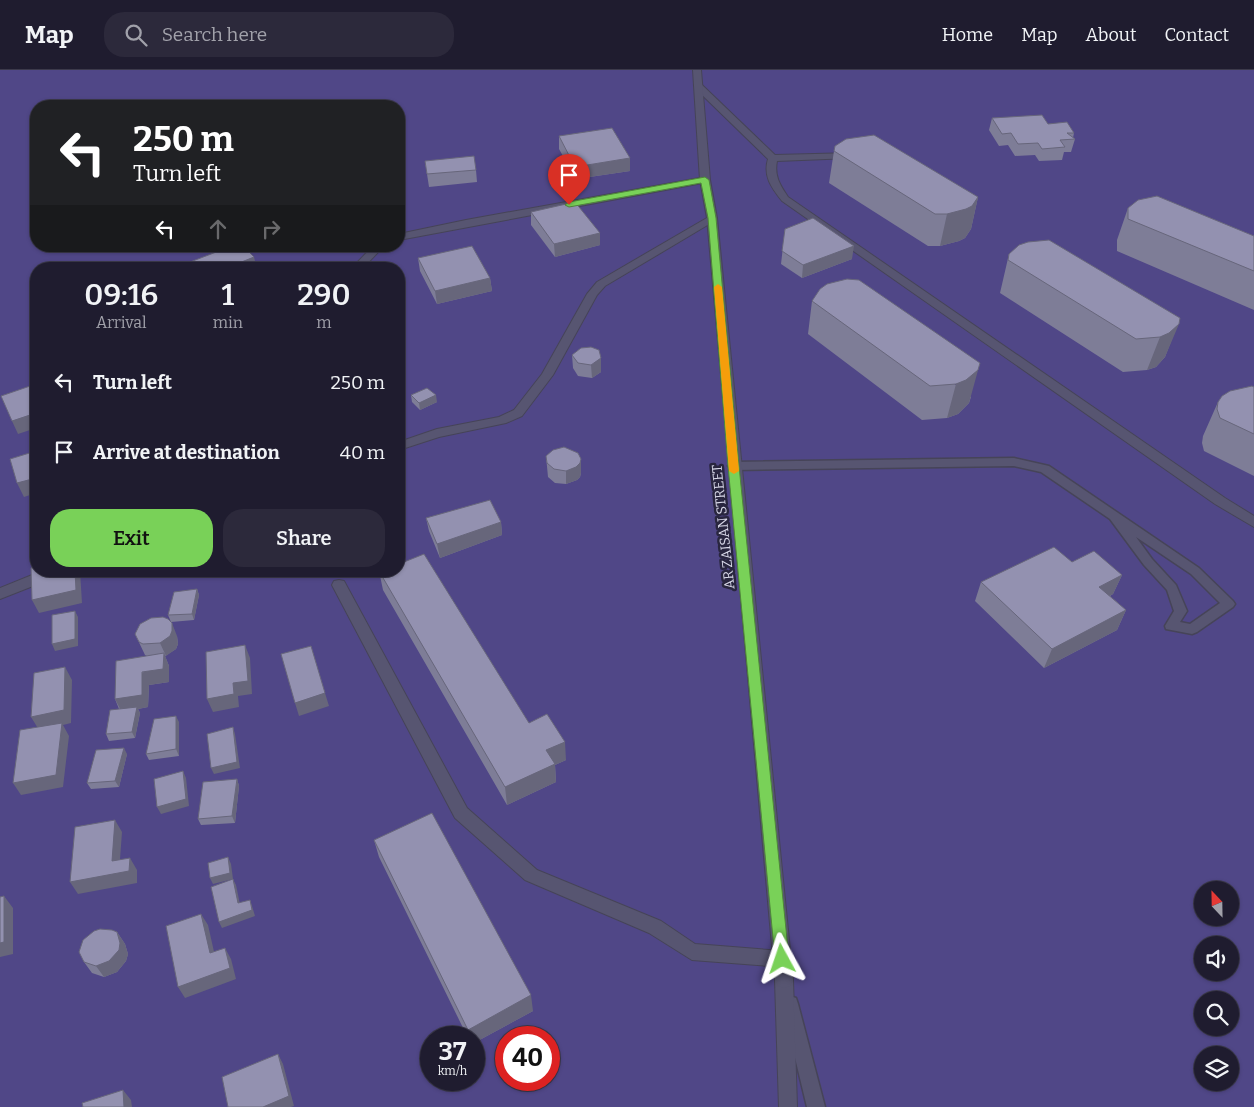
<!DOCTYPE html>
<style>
:root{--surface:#1f1c2f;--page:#2c293b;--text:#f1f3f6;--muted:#a1a1aa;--line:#3c3a4b;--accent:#79d158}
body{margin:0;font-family:Bitter,serif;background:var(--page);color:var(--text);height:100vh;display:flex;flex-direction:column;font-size:19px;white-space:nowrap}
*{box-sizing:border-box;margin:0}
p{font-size:16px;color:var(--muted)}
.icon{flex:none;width:28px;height:28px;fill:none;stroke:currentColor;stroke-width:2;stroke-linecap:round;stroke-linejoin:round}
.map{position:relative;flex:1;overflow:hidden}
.panel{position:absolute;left:30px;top:192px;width:375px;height:315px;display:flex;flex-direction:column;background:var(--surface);border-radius:20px;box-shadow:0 1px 4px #0004,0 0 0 1px var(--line)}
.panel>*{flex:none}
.banner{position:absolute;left:30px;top:30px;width:375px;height:152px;border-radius:20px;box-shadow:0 1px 4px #0004,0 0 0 1px var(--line);background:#202124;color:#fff;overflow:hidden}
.needle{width:32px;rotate:338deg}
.controls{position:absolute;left:1194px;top:811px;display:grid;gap:10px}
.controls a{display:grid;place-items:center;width:45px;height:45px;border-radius:50%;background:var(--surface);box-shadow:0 1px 4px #0004,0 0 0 1px var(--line);font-size:25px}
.speed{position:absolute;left:420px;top:956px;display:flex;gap:10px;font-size:25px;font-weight:700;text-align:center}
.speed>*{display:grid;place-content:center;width:65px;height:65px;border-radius:50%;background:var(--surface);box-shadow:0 1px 4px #0004,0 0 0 1px var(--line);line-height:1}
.speed small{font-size:12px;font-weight:400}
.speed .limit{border:8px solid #d22;background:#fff;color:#111}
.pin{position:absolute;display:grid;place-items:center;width:42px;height:42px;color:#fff;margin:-51px -21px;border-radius:50% 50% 50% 0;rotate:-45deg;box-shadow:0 0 5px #0007}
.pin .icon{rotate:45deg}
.me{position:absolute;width:55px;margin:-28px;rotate:355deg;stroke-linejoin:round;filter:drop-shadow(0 0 4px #0008)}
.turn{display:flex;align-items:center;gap:18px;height:105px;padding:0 20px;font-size:22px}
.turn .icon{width:65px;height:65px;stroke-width:2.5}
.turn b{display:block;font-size:35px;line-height:42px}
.lanes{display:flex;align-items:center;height:48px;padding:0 20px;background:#0003;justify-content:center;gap:25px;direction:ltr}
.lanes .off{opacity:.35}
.eta{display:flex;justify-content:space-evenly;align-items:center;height:85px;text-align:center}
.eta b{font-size:30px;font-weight:600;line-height:35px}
.button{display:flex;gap:10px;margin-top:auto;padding:10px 20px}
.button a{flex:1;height:58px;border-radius:20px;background:var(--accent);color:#111;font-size:20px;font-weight:600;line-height:58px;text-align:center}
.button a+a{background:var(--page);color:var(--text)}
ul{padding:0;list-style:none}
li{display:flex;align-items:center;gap:15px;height:70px;padding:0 20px}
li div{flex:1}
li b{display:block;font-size:19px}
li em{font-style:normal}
header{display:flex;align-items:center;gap:30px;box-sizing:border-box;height:70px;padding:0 25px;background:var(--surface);border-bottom:1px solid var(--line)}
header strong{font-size:24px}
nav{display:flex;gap:28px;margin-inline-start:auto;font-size:18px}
.search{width:350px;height:45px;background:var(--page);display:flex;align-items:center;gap:12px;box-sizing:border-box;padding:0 18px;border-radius:20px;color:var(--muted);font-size:19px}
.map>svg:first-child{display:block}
</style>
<header>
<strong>Map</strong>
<div class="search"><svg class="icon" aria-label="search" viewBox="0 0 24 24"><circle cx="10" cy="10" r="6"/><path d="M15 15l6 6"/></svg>Search here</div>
<nav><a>Home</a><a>Map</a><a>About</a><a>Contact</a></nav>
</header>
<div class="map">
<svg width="1254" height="1037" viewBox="0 0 1254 1037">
<rect width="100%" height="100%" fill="#29263f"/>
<path fill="#504787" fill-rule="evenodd" d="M0,0h1254v1037h-1254zM36,36h363v140h-363zM36,199h363v302h-363zM1202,820h28v28h-28zM1202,875h28v27h-28zM1202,930h28v28h-28zM431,968h43v42h-43zM506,968h43v42h-43zM1202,985h28v27h-28z"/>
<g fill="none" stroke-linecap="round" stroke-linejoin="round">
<defs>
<path id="service" d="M1014,388l35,8 150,102 34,33 2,3 -2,3 -36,25 -5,2 -26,-5 -1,-3 9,-15 -7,-21 -23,-25 -34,-46 -69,-47 -27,-6 -280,4 -6,-4 6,-4zM1136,467l55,37 29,29 -30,21 -10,-2 7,-11 -11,-26 -24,-26z
M790,926l6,2 2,6 27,103h-18l-25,-103 2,-6z"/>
<path id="minor" d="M698,13l3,1 74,71 79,-2v4l-3,1 -74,3c-3,15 3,24 11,36l437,301 29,18v11l-39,-23 -433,-303c-11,-14 -19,-25 -14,-42l-73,-71v-4z
M705,107l3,1v4l-309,58v-6l67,-14z
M712,145l5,3 -1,2 -111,66 -8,9 -44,80 -31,41 -16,7 -67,14 -40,13v-8l38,-13 62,-12 15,-7 28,-36 45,-80 10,-12z
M373,176h11l-22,23h-11z
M42,501h21l-2,4 -61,24v-11z
M339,510l5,1 123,227 70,62 124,51 34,23 87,7 6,2 3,6 -3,6 -6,2 -90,-7 -43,-27 -124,-53 -70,-62 -123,-233 2,-4z
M784,902l6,2 3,6 4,127h-18l-4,-127 3,-6z"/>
<path id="tertiary" d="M693,0h8l9,110 7,38 76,762 -3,6 -6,2 -6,-2 -3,-6 -68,-762 -7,-38z"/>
</defs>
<use href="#service" stroke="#464458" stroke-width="3"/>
<use href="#minor" stroke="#464458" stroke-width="2"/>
<use href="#tertiary" stroke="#464458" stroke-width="2"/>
<use href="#service" fill="#575571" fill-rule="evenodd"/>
<use href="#minor" fill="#575571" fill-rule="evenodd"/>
<use href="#tertiary" fill="#575571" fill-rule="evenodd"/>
</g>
<path fill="#7e7d97" d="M992,48l56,6 26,9 -1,5 2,1 -4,13h-7l-2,8 -23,1 -4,-6 -20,1 -7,-11 -9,1 -10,-16z
M559,66l71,22v13l-54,8 -17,-30z
M834,81l144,46 -7,32 -6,9 -6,3 -19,5h-12l-99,-63z
M425,91l51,9 1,12 -48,5z
M1128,138l126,28v74l-137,-59v-11z
M531,142l69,21v12l-45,12 -24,-32z
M785,159l67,30 -50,19 -21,-14z
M1009,184l171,64 -15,39 -9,10 -9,3 -24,2 -123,-79z
M418,188l72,20 2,13 -55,13 -17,-33z
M827,214l144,113 -2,6 -11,11 -11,4 -25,2 -114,-86 4,-33z
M581,278l20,24 -9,6 -14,-2 -5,-8 -1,-13z
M1254,317v89l-50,-25 -2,-8 1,-7 15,-34z
M411,325l26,7 -17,8 -8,-8z
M546,386l35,3v14l-1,4 -3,3 -11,4 -11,-1 -7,-6z
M426,448l75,4 1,13 -62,23 -11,-27z
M1072,492l50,13 -9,19 -3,2 16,14 -9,20 -73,38 -69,-67 6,-19z
M379,501l187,189 -11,5 1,17 -49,23 -124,-215z
M197,519l2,6 -5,25 -23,2 -3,-7z
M135,564l42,2 1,8 -2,5 -11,7 4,10v16l-20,3 -1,22 -10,2 2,4 -5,25 -26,3 -3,-7 13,-25 -4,-10 32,-43 -2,-1z
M179,652v34l-30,4 -3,-6z
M127,684l-8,33 -28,2 -4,-6z
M237,709l2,7 -4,37 -34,2 -3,-6z
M374,770l159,171 -59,32v-5h-6l-89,-181z
M117,862l8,12 3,10 -2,7 -9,11 -13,5 -12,-4 -8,-11z"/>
<path fill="#67667b" d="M630,88v13l-54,8 -1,-12z
M978,127l-7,32 -6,9 -6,3 -19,5 7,-32z
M600,163v12l-45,12 -1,-13z
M854,176l-2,13 -50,19 1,-13z
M254,187l3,12h-33z
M490,208l2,13 -55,13 -2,-13z
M1179,254l-14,33 -9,10 -9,3 13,-33z
M601,288v14l-9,6 -1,-13z
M980,293l-11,40 -11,11 -11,4 9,-34z
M436,325l1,7 -17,8 -1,-7z
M36,343v15l-18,6 -6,-13z
M581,389v14l-1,4 -3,3 -11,4v-13z
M36,408v15l-12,4 -7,-14z
M501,452l1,13 -62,23 -3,-14z
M75,501h5l2,32 -43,10 -7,-13z
M1122,505l-9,19 -22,12 8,-19z
M197,519l2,6 -5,25 -2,-6z
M1126,540l-9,20 -73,38 8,-19z
M75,541l3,6v29l-23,5 -3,-7z
M172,553l5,13 1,8 -2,5 -10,7 -6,-13z
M245,575l5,13 2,36 -14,2 1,11 -26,5 -6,-13 26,-16z
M164,583l5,13v16l-20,3 -1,22 -10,2 2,4 -5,25 -20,-39z
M65,597l7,13 -1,43 -8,2 6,11 -6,51 -42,8 -8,-12 26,-53 -8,-13z
M325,623l4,13 -30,10 -4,-13z
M176,646l3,6v34l-3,-7z
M233,657l2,7 5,34 -26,6 -3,-6z
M565,672l1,18 -11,5 1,17 -49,23 -2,-18 41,-37z
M124,678l3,6 -8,33 -4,-6z
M183,701l3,7 3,28 -28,8 -4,-7z
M237,709l2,7 -4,37 -3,-7z
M115,750l7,12 -3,41 11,-15 7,12v13l-59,11 -8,-12 42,-21z
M228,787l3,7 2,15 -20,5 -3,-6z
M233,809l3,6 5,24 -3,-6z
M4,826l9,12v46l-13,3v-14z
M250,830l2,6 3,10 -33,12 -3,-6z
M201,844l7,11 9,40 -7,-12z
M117,862l8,12 3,10 -2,7 -9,11 -13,5 -8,-11z
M225,878l6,11 5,20 -51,19 -7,-11z
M531,925l2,16 -59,32v-5h-4l-2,-8z
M278,984l5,10 11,42 -3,1h-28z
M123,1020l8,10 1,7h-8z"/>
<path fill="#9391b0" stroke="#67667b" d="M1042,45l6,9 19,-2 7,11h-7l8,6 -15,1 5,7 -23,2 -4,-6 -20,1 -7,-11 -9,1 -10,-16z
M612,58l18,30 -55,9 -16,-31z
M874,65l104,62 -6,9 -6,3 -19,5h-12l-101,-63 1,-5 11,-7z
M474,86l2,14 -49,4 -2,-13z
M1157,126l97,40v35l-126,-52v-11l10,-8z
M575,132l25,31 -46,11 -23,-32z
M813,148l41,28 -51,19 -21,-14 3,-22z
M1049,170l131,78 -1,6 -10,9 -9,4 -24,2 -128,-79 1,-6 10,-9 9,-3z
M232,176h11l11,11 -30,12h-45l-2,-2z
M472,176l18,32 -55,13 -17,-33z
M847,209l12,1 121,83 -2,7 -12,10 -10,4 -26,2 -118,-85 8,-12 7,-5z
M591,277l8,3 2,8 -10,7 -13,-2 -6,-8 9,-7z
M36,314v29l-24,8 -11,-25z
M1252,316l2,1v47l-34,-16 -3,-9 1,-7 4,-6 8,-5z
M427,318l9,7 -17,8 -8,-8z
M564,377l14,6 3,6 -1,4 -4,4 -10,4 -12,-2 -7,-6 -1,-7 7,-6z
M36,381v27l-19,5 -7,-24z
M36,421v22l-7,-19z
M490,430l11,22 -64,22 -11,-26z
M1054,477l18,15 22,-11 28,24 -23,12 27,23 -74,39 -71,-67z
M424,484l105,169 18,-9 18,28 -19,8 9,14 -50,23 -126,-216h20v-7z
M36,497v4h39l1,19 -44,10 -1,-32z
M197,519l-5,25 -24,1 6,-23z
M75,541v28l-23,5v-29z
M163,547l5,2 4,4v8l-2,5 -10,7 -17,1 -4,-2 -4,-8 5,-10 11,-6z
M245,575l3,36 -15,2 1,11 -27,5 -1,-47z
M311,576l14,47 -30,10 -14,-49z
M164,583l-1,16 -21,3v23l-27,4 1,-38z
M65,597l-1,43 -33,7 3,-44z
M137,637l-5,25 -26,2 4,-24z
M176,646v33l-30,5 8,-35z
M62,653l-6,52 -43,8 7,-53z
M233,657l4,35 -26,6 -4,-34z
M124,678l-9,33 -28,2 9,-33z
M183,701l3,28 -29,8 -3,-28z
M237,709l-5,37 -34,3 5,-37z
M432,743l99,182 -63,35 -94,-190z
M115,750l-3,41 18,-3 -1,13 -59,11 5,-55z
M228,787l2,16 -20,5 -2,-15z
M233,809l5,24 12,-3 2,10 -33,12 -8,-35z
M4,826v46l-4,1v-46z
M201,844l9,39 15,-5 5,20 -52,19 -12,-61z
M100,859l12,1 5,2 3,11 -1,7 -10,11 -13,5 -12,-4 -5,-10 4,-12 11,-9z
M278,984l11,42 -26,11h-35l-6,-30z
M123,1020l1,17h-41l-1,-4z"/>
<path fill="#79d158" stroke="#4f8839" d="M705,107l4,3 7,38 23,248 50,493 -2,5 -5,2 -5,-2 -2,-5 -47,-493 -20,-248 -7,-35 -132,24 -4,-2 4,-3z"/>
<path fill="#f59e0b" d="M718,214l4,3 17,184 -5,3 -5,-3 -15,-184z"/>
<g text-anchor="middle" stroke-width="5" stroke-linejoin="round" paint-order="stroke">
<g font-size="14" fill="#d9d9e9" stroke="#29263f">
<text transform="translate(723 457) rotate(-96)" y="5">AR ZAISAN STREET</text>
</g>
</g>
</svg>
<div class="controls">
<a><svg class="needle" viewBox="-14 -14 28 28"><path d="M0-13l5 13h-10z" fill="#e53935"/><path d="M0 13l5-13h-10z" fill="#a1a1aa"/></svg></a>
<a><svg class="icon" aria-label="sound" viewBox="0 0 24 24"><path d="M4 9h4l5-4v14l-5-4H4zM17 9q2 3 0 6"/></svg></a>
<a><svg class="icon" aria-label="search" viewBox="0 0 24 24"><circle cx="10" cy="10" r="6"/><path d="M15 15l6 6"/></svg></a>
<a><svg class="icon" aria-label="layers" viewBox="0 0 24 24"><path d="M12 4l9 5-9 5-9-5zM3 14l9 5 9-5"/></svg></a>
</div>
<div class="speed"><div>37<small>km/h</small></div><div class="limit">40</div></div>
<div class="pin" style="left:569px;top:135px;background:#d93025"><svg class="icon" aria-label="arrive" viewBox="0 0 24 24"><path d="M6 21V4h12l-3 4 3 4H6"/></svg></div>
<svg class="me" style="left:782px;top:889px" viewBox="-20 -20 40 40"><path d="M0-17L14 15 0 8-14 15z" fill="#79d158" stroke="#fff" stroke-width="4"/></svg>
<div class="banner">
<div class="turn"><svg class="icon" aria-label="left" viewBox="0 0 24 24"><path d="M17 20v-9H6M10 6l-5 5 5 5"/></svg><div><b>250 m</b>Turn left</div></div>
<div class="lanes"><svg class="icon" aria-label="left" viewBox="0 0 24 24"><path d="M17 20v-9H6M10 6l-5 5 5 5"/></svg><svg class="icon off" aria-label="ahead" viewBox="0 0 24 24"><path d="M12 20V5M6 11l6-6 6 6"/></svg><svg class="icon off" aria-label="right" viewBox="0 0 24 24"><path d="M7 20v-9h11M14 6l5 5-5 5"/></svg></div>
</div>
<section class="panel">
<div class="eta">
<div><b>09:16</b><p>Arrival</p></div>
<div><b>1</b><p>min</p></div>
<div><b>290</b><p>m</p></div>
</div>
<ul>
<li><svg class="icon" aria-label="left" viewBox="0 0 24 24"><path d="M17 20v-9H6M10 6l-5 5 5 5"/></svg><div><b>Turn left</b></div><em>250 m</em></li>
<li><svg class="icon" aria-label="arrive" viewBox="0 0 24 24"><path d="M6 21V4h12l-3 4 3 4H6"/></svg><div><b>Arrive at destination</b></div><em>40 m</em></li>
</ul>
<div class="button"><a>Exit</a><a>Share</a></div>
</section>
</div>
